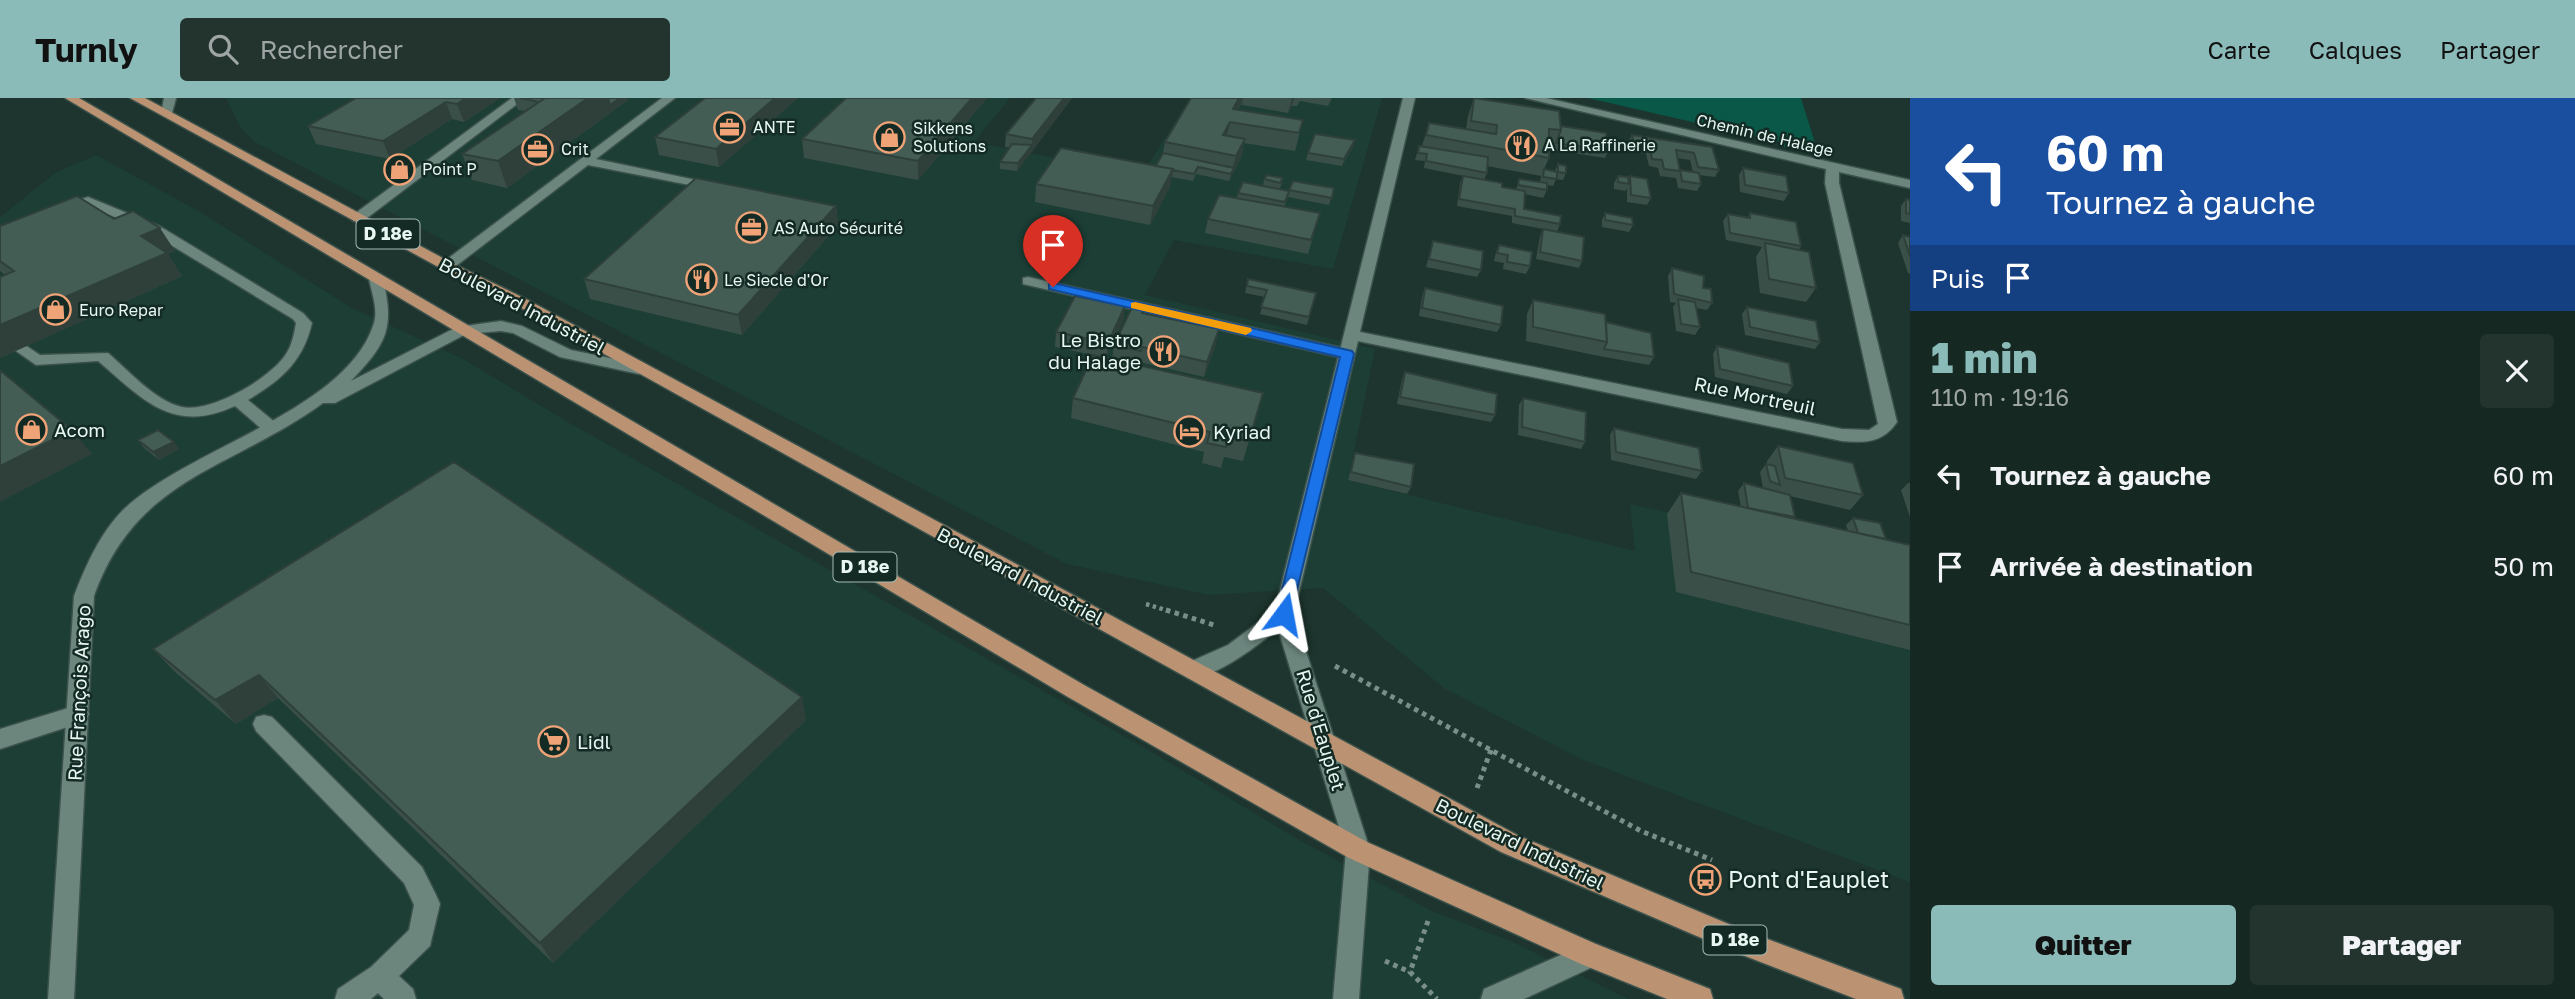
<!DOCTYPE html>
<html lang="fr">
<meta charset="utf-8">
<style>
:root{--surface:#162822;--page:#23342f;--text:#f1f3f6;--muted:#9ea6a5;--accent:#8bbbb9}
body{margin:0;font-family:"Golos Text",sans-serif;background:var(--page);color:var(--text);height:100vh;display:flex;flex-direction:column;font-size:26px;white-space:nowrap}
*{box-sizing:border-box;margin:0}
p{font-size:23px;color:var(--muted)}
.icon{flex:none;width:38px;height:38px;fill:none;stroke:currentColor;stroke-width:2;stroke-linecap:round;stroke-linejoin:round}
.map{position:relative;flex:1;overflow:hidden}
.panel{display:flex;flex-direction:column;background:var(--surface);width:665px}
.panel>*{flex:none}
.top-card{background:#1a4fa0;color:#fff;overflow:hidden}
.pin{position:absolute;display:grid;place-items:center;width:60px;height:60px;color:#fff;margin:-72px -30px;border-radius:50% 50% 50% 0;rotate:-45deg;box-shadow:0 0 7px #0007}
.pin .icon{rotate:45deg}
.me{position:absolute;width:77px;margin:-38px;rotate:13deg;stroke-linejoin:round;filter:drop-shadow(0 0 5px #0008)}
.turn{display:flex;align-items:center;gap:24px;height:147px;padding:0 21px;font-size:32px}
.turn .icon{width:91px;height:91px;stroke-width:2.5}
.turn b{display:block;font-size:49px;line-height:60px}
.then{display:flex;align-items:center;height:66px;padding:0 21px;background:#0003;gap:14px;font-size:26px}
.round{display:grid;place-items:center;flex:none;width:74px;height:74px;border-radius:7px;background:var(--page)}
.headline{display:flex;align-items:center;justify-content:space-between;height:119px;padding:0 21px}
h1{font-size:42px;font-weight:800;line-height:52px;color:var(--accent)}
.button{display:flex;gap:14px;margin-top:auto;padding:14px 21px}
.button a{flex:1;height:80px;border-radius:7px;background:var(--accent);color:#111;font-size:28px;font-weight:800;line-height:80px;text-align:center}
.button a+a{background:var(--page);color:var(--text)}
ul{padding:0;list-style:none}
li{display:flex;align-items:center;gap:21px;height:91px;padding:0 21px}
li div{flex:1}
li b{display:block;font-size:26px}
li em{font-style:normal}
header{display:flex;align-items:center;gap:42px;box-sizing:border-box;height:98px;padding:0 35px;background:var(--accent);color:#111}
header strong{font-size:33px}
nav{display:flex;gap:38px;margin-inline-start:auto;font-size:24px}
.search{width:490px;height:63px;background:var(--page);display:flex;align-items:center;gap:18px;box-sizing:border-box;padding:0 24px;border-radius:7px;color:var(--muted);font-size:26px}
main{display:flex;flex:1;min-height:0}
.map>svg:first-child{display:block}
</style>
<header>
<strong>Turnly</strong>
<div class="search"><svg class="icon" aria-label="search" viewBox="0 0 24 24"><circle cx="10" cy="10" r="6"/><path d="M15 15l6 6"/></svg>Rechercher</div>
<nav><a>Carte</a><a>Calques</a><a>Partager</a></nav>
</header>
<main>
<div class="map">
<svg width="1910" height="901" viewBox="0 0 1910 901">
<rect width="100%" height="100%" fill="#1d352e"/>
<path fill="#1c3e35" d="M226,0h784l-36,44 168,33 48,-77h192l-49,171 -159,-29 -29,55 230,54 -27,131 287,71 -5,-47 280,62v316l-327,-122 -139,-72 -121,-100 -115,7 -141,-31 -812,-422 -15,-15z
M96,57l106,58 148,94 113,52 98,59 589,333 149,89 133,71 81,31 115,57h-1628v-782l55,-44z"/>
<path fill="#095848" d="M1588,0h213l17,55 -41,-7 2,-4z"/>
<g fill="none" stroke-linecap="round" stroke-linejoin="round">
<defs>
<path id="service" d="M512,0h13l-162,123h-10v-6z
M662,0h13l-79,61 124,26v6l-132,-26 -136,104h-10v-6z
M88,99l73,30 142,86 9,10c-9,39 -31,57 -64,77l28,23 3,4 -3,4h-12l-29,-25c-63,29 -92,-7 -137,-45l-62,4 -20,-14v-6l6,-2 18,12 68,-2c20,17 47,48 74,54 29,6 89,-29 104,-53 6,-9 8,-20 10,-31l-3,-4 -142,-86 -64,-28 -25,6 -7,-4z
M1028,179l319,72 8,5 -8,5 -324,-75v-6z
M78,607l8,2 3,7 -3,7 -86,28v-20z
M264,617l8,2 150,150 14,28 4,9 -10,42 -31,30 14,13 3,10h-32l-6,-6 -7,6h-36l3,-10 33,-22 38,-37 5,-25 -10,-22 -148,-152 -3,-7 3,-7z"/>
<path id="minor" d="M164,0h12l-5,19 -10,-3z
M1403,0h12l-55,234 482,97 27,1 9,-6 -53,-241 1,-14 -301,-71h21l364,82v8l-71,-16v11l58,239c-14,21 -32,21 -55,19l-484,-100 -64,273 76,236 -3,8 -9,3 -9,-3 -3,-8 -68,-221c-19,15 -68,55 -93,47l-3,-6 3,-6 43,-19 47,-35z"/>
<path id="tertiary" d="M376,177l7,4c12,51 3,65 -32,102l106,-54 44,-6 21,5 49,24 68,14 8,5 -8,5 -79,-17 -47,-24 -12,-2 -35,3 -131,69h-12c-92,67 -186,73 -229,193l-20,403h-26l26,-403c12,-31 26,-63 50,-87 65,-61 220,-98 249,-183 6,-15 -1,-32 -4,-47z
M1358,741l9,3 3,8 -11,149h-26l13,-149 3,-8z
M1590,844l9,4 4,9 -4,9 -75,35h-43l3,-10z"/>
<path id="primary" d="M65,0h14l1005,587 283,157 229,102 114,45 3,10h-46l-86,-35 -232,-106 -281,-161z
M130,0h15l307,165 74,36 993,537 219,92 163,61 3,10h-48l-129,-50 -226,-97 -985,-547 -74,-36z"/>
</defs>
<use href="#service" stroke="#3b514b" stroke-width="3"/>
<use href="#minor" stroke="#3b514b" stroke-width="3"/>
<use href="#tertiary" stroke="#3b514b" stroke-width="3"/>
<use href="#primary" stroke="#3b514b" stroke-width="3"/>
<path stroke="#7a8e88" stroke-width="4.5" stroke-dasharray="3.5 3.5" stroke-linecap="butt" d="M1146,506l26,8"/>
<path stroke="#7a8e88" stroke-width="5" stroke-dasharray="4.5 4.5" stroke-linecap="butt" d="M1166,512l48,15
M1335,568l306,165 71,29
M1477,690l14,-38
M1428,823l-18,51 27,27
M1385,863l25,11"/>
<use href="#service" fill="#6c867e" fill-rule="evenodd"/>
<use href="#minor" fill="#6c867e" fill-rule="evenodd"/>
<use href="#tertiary" fill="#6c867e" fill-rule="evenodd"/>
<use href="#primary" fill="#bb9373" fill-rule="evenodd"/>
</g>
<path fill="#3a4f48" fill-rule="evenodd" d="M356,0h144l-36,24 -12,-3 -62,40 -74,-15 -8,-18z
M514,0h113l1,2 -121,88 -35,-8 -10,-26 63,-43 -7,-1z
M798,0l-79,69 -60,-12 -4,-18z
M846,0h141l-69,82 -114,-22 -2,-19z
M1036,0h36l-55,73 -17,-2v-7l10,-14 -5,-1 1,-13z
M1191,0h141l-4,8 -28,-5 -3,5h-5l-4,7 -46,-8 1,-5 -5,10 65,10 -8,31 -51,-8 -3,15 -12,23 -33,-7 -3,7 -22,-4 -1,10 -20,38 -115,-23 1,-18 120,-18 7,-13 2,-11z
M1474,0l87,28 47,25 -3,7 -52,-8v-2h-4v10l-5,11 11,2 3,-7 8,9 -3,7 -7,-1 -3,7 -6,-1v5l-4,8 -18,-4 -1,15 36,15 -3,8 25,29 -3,7 -43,-9 4,-23 3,-7 -31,-6v-7l-55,-10 3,-23 3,-7h1l-40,-8 1,-7 -10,-1 4,-14h3l7,-23 37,6 2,-13zM1487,68l54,10 -1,6 -21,-3 -3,11 -14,-3 -18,-7 3,-7z
M1632,37l80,12 7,23 -4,7 -16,-2 2,9 -4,7 -19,-3 -2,-10 -16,-2 -2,-8 -9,-2 -3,-12 -16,-3 -2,-9zM1677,60l13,2 3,12 -14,-1z
M1353,49l-11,19 -36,-6 2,-7z
M1743,70l46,25 -5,8 -44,-9 -1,-17z
M1618,78l10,4 2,-4 21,22 -4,7 -20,-3v-14l-2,3 -11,-2v-6z
M1283,80l-2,8 -2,3 10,2 4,-10 41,7 -5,17 -41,-8 -4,10 36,6 -12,41 -103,-21 3,-14 29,-21 1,-5 25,-7 1,-7z
M1906,101l4,1v23l-9,-2v-15z
M836,108l2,19 -96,110 -152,-36 -6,-20z
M1605,115l28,12 -4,7 -27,-5v-7z
M1750,115l51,33 -2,4 17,38 -10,14 -46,-9 -4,-36 6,-10 -36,-7 -3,-19 5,-7 19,4z
M114,121l61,32 -7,3 14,22 -182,82v-81l5,-2 -5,-4v-45z
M1903,137l7,2v37l-2,-1 -10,-30z
M1433,143l48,29 -4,7 -51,-10z
M1499,147l31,21 -4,8 -23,-5 1,-6 -10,-2 2,-9z
M1672,170l31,20 9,15 -5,7 -11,-2 4,19 -5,8 -19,-4 -3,-24 3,-4 -6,-1 -2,-26z
M1248,181l68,14 -9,32 -47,-11 5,-17 -20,-4z
M1425,190l76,37 -4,7 -78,-16 3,-20z
M1533,202l73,22 48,35 -5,8 -50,-9 -73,-15 1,-27z
M1125,208l-2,15 -17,37 6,1 2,-14 29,-32 73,31 -12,33 -65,-15 -1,3 125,28 -20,68 -19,-4 -3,11 -19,-5 2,-11 -133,-34 2,-20 20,-43 -38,-8 1,-15z
M1747,209l73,35 -5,7 -70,-14 -3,-21z
M1717,248l76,40 -6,8 -72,-17 -2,-23z
M1405,274l90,43 -4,7 -94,-18 5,-25z
M1523,300l62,44 -4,7 -63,-14 1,-30z
M1614,330l88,43 -6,8 -85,-19 -1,-25z
M138,342l41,9 -20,11 -15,-12z
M1778,348l85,49 -13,15 -60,-14 5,21 -1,2 54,12 -2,-6 7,-7 33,21 24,6v105l-234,-58 -9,-78 14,-21 60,14 -3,-16 6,-8 19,5 -3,-16 6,-8h1v-3z
M1355,355l56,34 -4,7 -59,-14z
M1908,385h2v34l-9,-27z
M153,551l653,71 -253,243 -275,-265 -42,26 -61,-52z"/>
<path fill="#2f403b" d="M466,0h34l-36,24 -7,-18z
M568,0h59l1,2 -121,88 -9,-27z
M775,0h23l-79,69 -3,-18z
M972,0h15l-69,82v-19z
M1064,0h8l-40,54v-13z
M1239,0h4l-11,24 1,-13z
M1292,0h2l-2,8 -4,7z
M446,4l6,17 -62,40 -7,-18z
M1230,24l-4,18 -7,13 4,-18z
M1245,41l-4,19 -12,23 7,-25z
M1355,42l-2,7 -11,19 2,-7z
M1032,47v7l-15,19 1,-8z
M1173,71l-3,18 -20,38 3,-19z
M836,108l2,19 -96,110 -4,-20z
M160,130l15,23 -7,3 14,22 -182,82v-33l141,-89z
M1125,208l-2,15 -17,37 2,-15z
M1219,231l-3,15 -12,33 3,-15z
M72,332l20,24 -92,48v-36z
M174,344l5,7 -20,11 -6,-8z
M259,577l19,23 -42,26 -21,-24z
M802,599l4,23 -253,243 -13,-20z"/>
<path fill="#435c54" stroke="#2f403b" stroke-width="2" d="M356,0h110l-9,6 -11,-2 -63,39 -75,-15z
M520,0h25l-6,4z
M545,0h43l-90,63 -36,-7z
M608,0h12l-10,7z
M705,0h70l-59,51 -61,-12z
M846,0h126l-54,63 -116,-22z
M1036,0h28l-32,41 -26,-5z
M1191,0h48l-6,11 70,11 -4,13 -69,-11 -7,13 22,4 -9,17 -71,-14z
M1474,0l85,13 2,19 -12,-1v29l-123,-23 3,-12 67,11 1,-9 -26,-4z
M1561,28l45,7 2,18 -52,-8 5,-13z
M1315,36l40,6 -11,19 -36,-6z
M1632,37l80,12 7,23 -21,-3 -4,-14 -18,-3 4,21 -16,-2 -2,-9 -10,-1 -2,-12 -16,-3z
M1012,46l20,1 -14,18 -18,-1z
M1419,48l69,11 -1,16 -61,-12 1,-7 -9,-1z
M1061,50l112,21 -20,37 -117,-22z
M1163,55l71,15 -3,6 -33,-7 -4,7 -22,-4 1,-1 -17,-3z
M1558,66l8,2v7l-8,-1z
M1743,70l43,8 3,17 -44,-8z
M1544,71l13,3v7l-14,-2z
M1680,72l19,3 2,11 -19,-3z
M1267,77l16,3 -3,5 -16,-4z
M1463,78l39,7v4l23,4 -1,18 37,7 -1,8 -45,-8v-7l-56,-10z
M1618,78l10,1 1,7 -11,-2z
M1630,78l17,3 4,19 -20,-3z
M696,80l140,28 -98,109 -154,-36z
M1519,81l28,4v7l-29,-5z
M1293,83l41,7 -2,10 -43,-8z
M1243,84l46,9 -4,11 -47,-9z
M1219,97l101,18 -9,27 -103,-21z
M77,98l37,23 19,-8 27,17 -19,8 26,17 -167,72v-48l14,-6 -14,-10v-35z
M1906,101l4,1v14l-4,-1z
M1605,115l27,5 1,7 -28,-5z
M1750,115l46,9 5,24 -71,-13 -2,-19 22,4z
M1543,131l41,8 -2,24 -42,-9z
M1903,137l7,2v19z
M1433,143l50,10 -2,19 -52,-11z
M1765,145l44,9 7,36 -47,-9z
M1499,147l33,7 -2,14 -23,-4 1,-7 -11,-2z
M1672,170l32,8 -1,12 8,1 1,14 -38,-9z
M1248,181l68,14 -7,24 -48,-10 6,-17 -20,-4z
M1425,190l78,18 -2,19 -79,-17z
M1075,198l50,10 -17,37 -52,-11z
M1678,201l17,3 5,25 -19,-3z
M1533,202l72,14 2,28 -74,-15z
M1132,209l12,2 -2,4 77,16 -12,33 -65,-15 -1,4 -27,-6z
M1747,209l69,14 4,21 -70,-15z
M1606,224l45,11 3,24 -50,-8 3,-7z
M1717,248l72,17 4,23 -73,-17z
M1093,257l170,38 -14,48 -19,-4 -4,10 -19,-4 3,-11 -137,-34z
M0,273h1l71,59 -72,36z
M1405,274l92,22 -2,21 -95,-18z
M1523,300l63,14 -1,30 -63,-15z
M1614,330l85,20 3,23 -86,-19z
M158,332l16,12 -21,10 -15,-12z
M1778,348l75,17 10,32 -78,-17z
M1355,355l59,11 -3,23 -60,-15z
M454,364l348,235 -262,246 -281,-268 -44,25 -62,-51z
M1766,366l9,2 5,19 -10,-4z
M1744,385l46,12 5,22 -47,-9z
M1681,395l229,52v80l-219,-53z
M1853,420l27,5 6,16 -28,-6z"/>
<path fill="#1a73e8" stroke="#114b97" stroke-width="2" d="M1053,185l299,68 2,3 -64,265h-12l-2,-5 64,-257 -291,-68v-5z"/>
<path fill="#f59e0b" d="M1135,204l116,26 1,3 -6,4 -115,-27v-5z"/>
<defs>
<symbol id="office-ring" viewBox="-11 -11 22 22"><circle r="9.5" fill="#132b24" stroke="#efa377" stroke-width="1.5"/><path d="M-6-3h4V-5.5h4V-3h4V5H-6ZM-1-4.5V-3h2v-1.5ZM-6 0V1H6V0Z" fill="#efa377"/></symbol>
<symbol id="shop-ring" viewBox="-11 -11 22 22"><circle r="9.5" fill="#132b24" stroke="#efa377" stroke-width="1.5"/><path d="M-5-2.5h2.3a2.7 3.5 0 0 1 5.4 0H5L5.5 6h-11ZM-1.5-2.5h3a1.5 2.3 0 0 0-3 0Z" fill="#efa377"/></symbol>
<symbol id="restaurant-ring" viewBox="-11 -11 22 22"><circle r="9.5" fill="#132b24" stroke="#efa377" stroke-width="1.5"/><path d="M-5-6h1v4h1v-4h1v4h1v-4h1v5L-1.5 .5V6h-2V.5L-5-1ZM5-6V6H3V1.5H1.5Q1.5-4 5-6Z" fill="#efa377"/></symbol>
<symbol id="hotel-ring" viewBox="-11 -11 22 22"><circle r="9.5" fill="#132b24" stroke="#efa377" stroke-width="1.5"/><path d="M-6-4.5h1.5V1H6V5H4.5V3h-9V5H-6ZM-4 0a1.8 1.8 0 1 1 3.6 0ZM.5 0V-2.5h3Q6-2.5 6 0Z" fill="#efa377"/></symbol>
<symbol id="supermarket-ring" viewBox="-11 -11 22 22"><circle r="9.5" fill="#132b24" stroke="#efa377" stroke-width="1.5"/><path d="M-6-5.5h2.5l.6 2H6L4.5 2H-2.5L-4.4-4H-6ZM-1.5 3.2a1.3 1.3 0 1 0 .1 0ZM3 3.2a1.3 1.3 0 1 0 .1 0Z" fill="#efa377"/></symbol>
<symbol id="bus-ring" viewBox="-11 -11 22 22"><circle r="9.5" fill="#132b24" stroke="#efa377" stroke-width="1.5"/><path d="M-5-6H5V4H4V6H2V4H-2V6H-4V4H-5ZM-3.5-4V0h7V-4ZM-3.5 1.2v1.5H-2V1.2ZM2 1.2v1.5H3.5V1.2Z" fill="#efa377"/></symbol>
</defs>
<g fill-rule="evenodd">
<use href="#office-ring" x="712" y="12" width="35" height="35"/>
<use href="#shop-ring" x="872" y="22" width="35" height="35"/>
<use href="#restaurant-ring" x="1504" y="30" width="35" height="35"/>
<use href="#office-ring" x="520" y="34" width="35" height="35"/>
<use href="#shop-ring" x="382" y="54" width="35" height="35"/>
<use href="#office-ring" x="734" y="112" width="35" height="35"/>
<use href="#restaurant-ring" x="684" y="164" width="35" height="35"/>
<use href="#shop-ring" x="38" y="194" width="35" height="35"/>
<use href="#restaurant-ring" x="1146" y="236" width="35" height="35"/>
<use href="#shop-ring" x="14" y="314" width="35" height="35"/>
<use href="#hotel-ring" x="1172" y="316" width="35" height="35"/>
<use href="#supermarket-ring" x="536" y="626" width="35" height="35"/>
<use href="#bus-ring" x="1688" y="764" width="35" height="35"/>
</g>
<g text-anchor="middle" stroke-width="5" stroke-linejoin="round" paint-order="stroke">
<g font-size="16" fill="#e8f7f2" stroke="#132b24" text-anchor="start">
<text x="753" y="35">ANTE</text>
<text x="913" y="36">Sikkens<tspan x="913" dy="18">Solutions</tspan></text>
<text x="1544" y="53">A La Raffinerie</text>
<text x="561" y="57">Crit</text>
<text x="422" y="77">Point P</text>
<text x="774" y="136">AS Auto Sécurité</text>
<text x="724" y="188">Le Siecle d'Or</text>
<text x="79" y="218">Euro Repar</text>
</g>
<g font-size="16" fill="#e8f7f2" stroke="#132b24">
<text transform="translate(1765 37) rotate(13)" y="6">Chemin de Halage</text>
</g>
<g fill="#132b24" stroke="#a8bab4" stroke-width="2">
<rect x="356.5" y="121.5" width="63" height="29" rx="5"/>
<rect x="833.5" y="454.5" width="63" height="29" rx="5"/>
<rect x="1703.5" y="827.5" width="63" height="29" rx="5"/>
</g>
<g font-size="18" font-weight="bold" fill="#e8f7f2">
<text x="388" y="142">D 18e</text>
<text x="865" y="475">D 18e</text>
<text x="1735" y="848">D 18e</text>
</g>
<g font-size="19" fill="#e8f7f2" stroke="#132b24">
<text transform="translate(522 208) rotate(28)" y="7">Boulevard Industriel</text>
<text transform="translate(1755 298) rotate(12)" y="7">Rue Mortreuil</text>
<text transform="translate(1020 478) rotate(28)" y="7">Boulevard Industriel</text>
<text transform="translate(79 595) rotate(-87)" y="7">Rue François Arago</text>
<text transform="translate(1321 632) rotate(73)" y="7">Rue d'Eauplet</text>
<text transform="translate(1520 746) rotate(26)" y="7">Boulevard Industriel</text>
</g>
<g font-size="19" fill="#e8f7f2" stroke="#132b24" text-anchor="start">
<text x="1141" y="249" text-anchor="end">Le Bistro<tspan x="1141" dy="22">du Halage</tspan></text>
<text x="54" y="339">Acom</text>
<text x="1213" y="341">Kyriad</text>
<text x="577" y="651">Lidl</text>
</g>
<g font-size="23" fill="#e8f7f2" stroke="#132b24" text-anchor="start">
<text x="1728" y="790">Pont d'Eauplet</text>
</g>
</g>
</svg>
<div class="pin" style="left:1053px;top:189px;background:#d93025"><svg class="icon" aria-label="arrive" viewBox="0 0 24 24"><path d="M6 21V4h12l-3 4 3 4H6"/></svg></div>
<svg class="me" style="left:1284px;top:516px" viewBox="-20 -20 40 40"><path d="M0-17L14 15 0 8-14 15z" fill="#1a73e8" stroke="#fff" stroke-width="4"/></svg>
</div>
<section class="panel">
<div class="top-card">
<div class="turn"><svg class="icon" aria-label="left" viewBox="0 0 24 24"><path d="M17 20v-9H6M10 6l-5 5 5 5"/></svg><div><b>60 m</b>Tournez à gauche</div></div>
<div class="then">Puis<svg class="icon" aria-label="arrive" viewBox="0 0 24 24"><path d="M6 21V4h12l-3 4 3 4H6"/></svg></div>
</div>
<div class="headline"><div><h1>1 min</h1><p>110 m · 19:16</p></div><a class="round"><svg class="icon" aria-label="close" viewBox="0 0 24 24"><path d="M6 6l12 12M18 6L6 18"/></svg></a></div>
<ul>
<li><svg class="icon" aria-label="left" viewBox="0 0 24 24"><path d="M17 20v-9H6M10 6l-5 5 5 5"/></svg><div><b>Tournez à gauche</b></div><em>60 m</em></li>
<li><svg class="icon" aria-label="arrive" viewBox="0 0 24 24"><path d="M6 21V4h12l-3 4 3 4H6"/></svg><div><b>Arrivée à destination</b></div><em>50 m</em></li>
</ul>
<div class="button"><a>Quitter</a><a>Partager</a></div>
</section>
</main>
